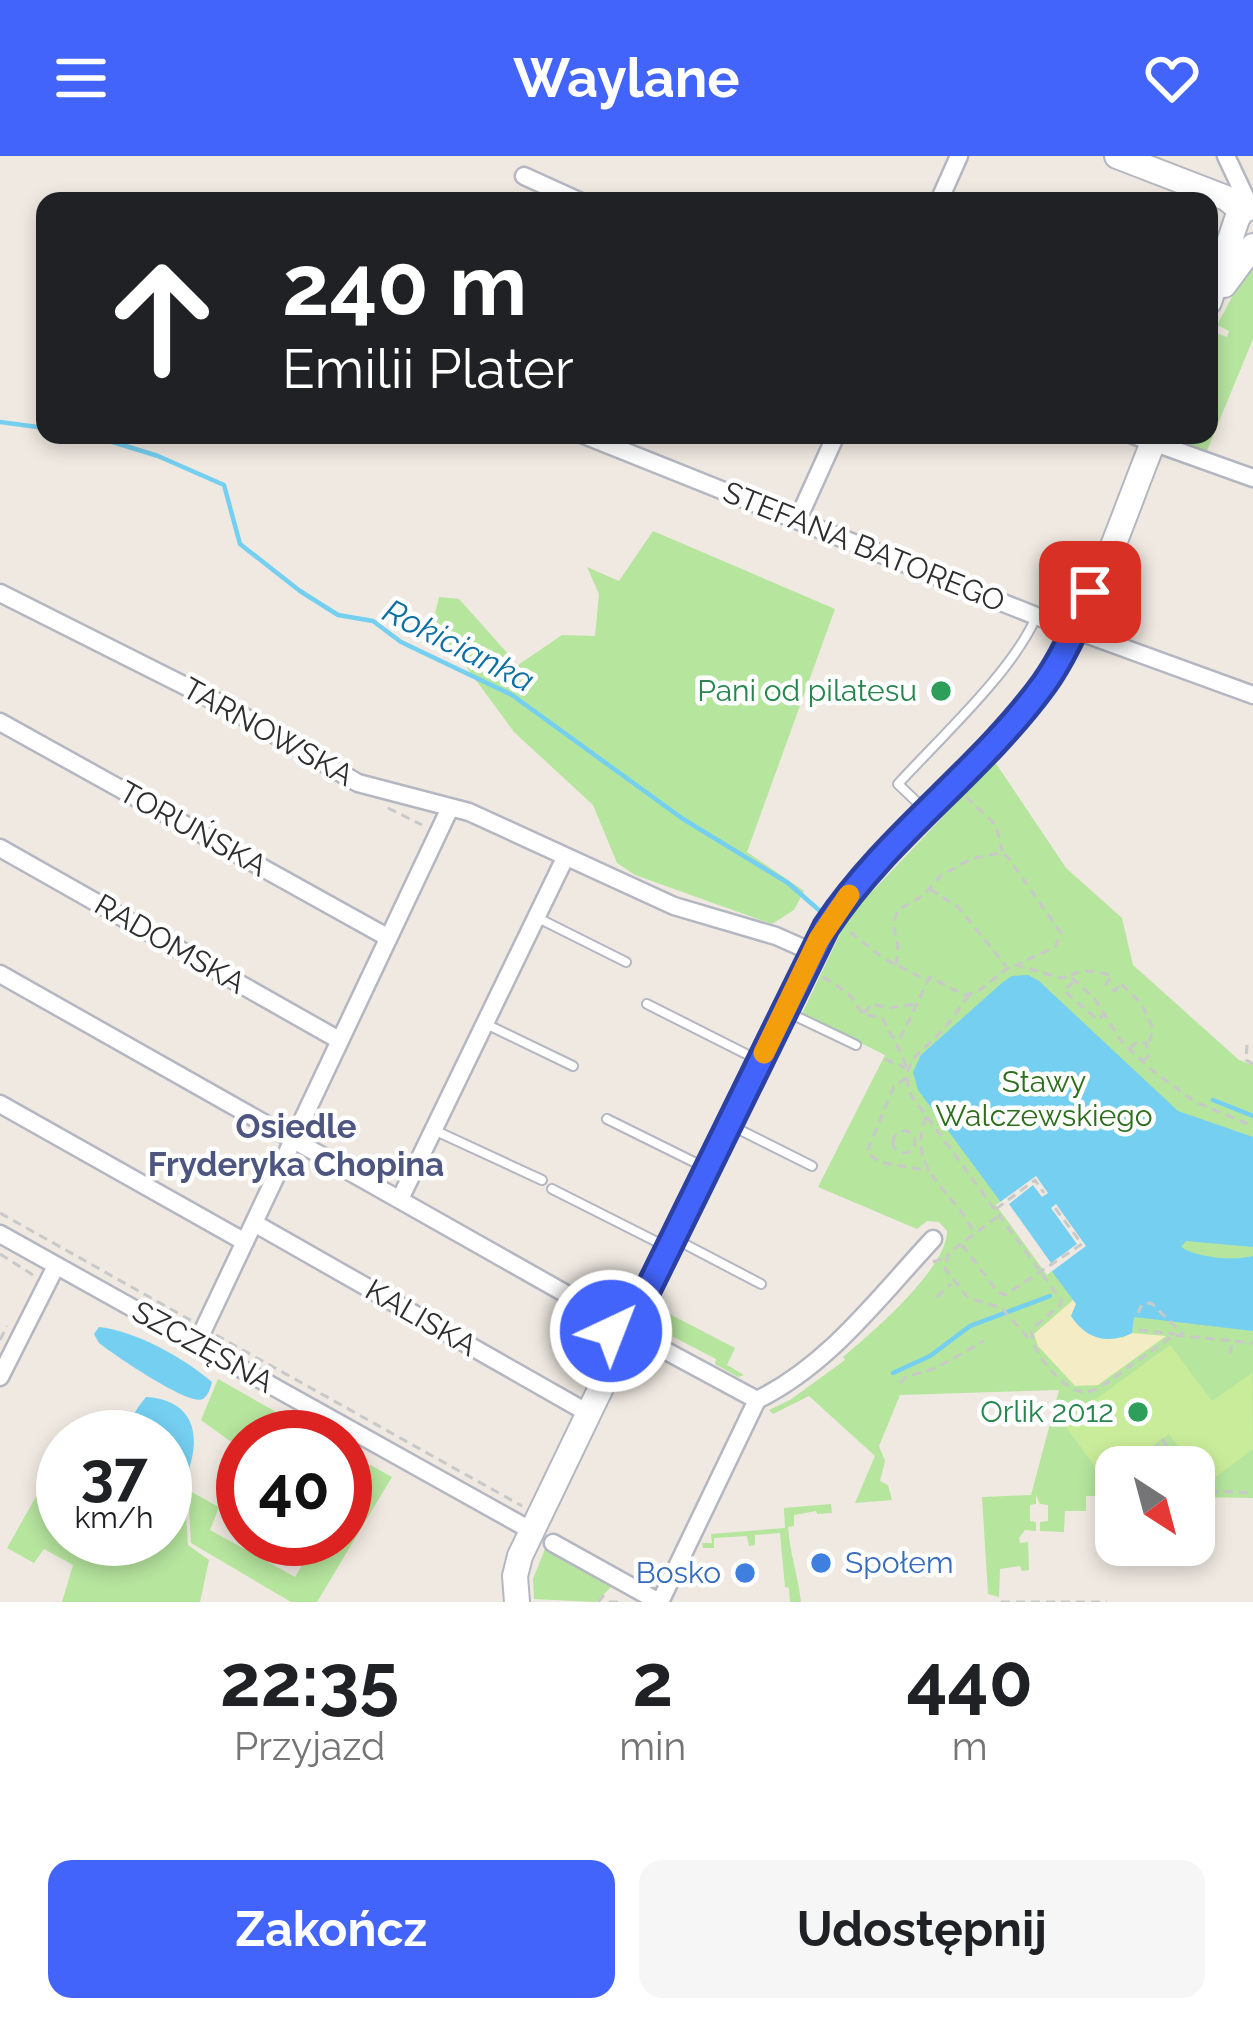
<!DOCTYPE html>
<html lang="pl">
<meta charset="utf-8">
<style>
:root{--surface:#fff;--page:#f6f6f6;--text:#202124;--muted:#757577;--accent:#4264fb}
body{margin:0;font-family:Raleway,sans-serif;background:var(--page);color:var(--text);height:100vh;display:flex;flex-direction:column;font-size:45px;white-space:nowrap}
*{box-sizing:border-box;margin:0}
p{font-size:39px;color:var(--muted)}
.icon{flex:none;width:66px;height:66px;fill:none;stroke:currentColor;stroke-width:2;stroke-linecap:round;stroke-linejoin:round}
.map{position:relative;height:1446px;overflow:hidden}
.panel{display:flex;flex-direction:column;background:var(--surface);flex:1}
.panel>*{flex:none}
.hud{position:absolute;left:36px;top:36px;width:1182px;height:252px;border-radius:24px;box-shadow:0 6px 18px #0003;background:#202124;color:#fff;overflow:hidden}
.needle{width:78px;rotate:144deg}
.controls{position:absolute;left:1095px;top:1290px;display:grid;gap:24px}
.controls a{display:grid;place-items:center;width:120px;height:120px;border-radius:24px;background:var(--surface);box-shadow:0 6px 18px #0003;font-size:60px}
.speed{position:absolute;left:36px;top:1254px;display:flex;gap:24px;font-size:60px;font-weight:700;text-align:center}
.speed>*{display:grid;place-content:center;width:156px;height:156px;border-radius:50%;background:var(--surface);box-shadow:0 6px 18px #0003;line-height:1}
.speed small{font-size:30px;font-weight:400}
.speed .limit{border:18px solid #d22;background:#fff;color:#111}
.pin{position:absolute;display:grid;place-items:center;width:102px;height:102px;color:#fff;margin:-51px;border-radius:24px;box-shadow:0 6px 18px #0006}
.me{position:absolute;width:132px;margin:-66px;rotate:43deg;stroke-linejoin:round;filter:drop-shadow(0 0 9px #0008)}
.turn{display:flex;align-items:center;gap:42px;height:252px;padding:0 48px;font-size:54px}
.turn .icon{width:156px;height:156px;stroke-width:2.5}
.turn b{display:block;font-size:84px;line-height:102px}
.eta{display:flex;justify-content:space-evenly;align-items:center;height:204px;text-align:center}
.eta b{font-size:72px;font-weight:700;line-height:84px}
.primary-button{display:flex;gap:24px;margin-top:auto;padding:24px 48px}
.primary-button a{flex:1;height:138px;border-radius:24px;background:var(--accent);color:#fff;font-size:48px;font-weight:700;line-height:138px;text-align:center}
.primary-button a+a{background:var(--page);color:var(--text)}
header{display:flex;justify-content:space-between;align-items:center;height:156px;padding:0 48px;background:var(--accent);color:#fff;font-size:54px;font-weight:700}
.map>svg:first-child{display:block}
</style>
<header><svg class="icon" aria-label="menu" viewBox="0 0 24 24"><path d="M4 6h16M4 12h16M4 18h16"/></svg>Waylane<svg class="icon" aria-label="heart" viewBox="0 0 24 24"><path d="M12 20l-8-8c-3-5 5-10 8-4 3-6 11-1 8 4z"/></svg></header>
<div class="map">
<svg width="1253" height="1446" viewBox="0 0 1253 1446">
<rect width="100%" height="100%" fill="#efe9e1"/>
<path fill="#b6e59e" d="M1253,111v72l-47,114 -31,-12 -3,-6h37v-92l4,-11 14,5 2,-6 -12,-6 28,-52z
M653,375l182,78 -88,243 57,39 -10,19 -22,14 -137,-49 -18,-12 -24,-58 -79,-73 -81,-110 6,-25 20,2 59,66 44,-30 33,1 4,-42 -12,-27 32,14z
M995,606l71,106 56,50 11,47 106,95 14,5v433l-59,-1v-30h-78v29h-30v15h-21l-1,21 -24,-1v-9l8,-1v-16l-8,-1 -4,-9v9l-6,1v16l6,1v9l-11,-1 -6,8 1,5 8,-1 1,28 -7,1 -2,-5 -20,3 -1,28 -11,-3 -6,-97 49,-2 28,-105 -159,5 -21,51 6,15 -5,20 8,4 4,15 -37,3 20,-47 -66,-60 -36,18 -4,-4 21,-10 55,-40 -2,-3c29,-24 105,-90 104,-126l-8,-9 -12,-1 -10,8 -99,-42 67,-132 -83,-41 46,-97z
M665,1137l-5,16 75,39 -8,17 17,10 -6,2 -23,-13 1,-5 -56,-29 -5,-16z
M218,1223l102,58h-77v50l-7,14 -19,-12 21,-42 -37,-27z
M345,1295l47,26 -75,125h-26l-100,-59 -3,-53 31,17 -9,23 85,47 22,-38h28z
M165,1316l19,11 4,62 21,15 -9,42h-138l11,-37 -29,-16 -10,14 -27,-15 35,-62 21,10v43h102z
M831,1348l1,9 -15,1 -1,-3 -22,4v11l-6,1c2,27 10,49 13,75h-11l-1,-14 -4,-1 -5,-54 -25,2v10l-6,1 -2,-10 -33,2v10h-11l-1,-5h10l-1,-9 74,-6 -1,-20z
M547,1388l79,44 -2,4 -13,-5 -15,15 -62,-3 -1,-20z"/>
<path fill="#f3ecc5" d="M1073,1144l49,38 10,-5 34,3 -68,49 -23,1 -37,-40 -4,-12z"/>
<path fill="#c9ec9a" d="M1170,1189l42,56 40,-28 1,76 -47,35 -37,-50 -46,33h-7v5l-11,8 -42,-57z"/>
<path fill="#75cff0" d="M1028,819l11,6 139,130 75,26v110l-67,-6 -5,6c17,11 52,14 72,9v75l-119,-14 -2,16c-25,12 -46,6 -61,-17l5,-12 -158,-214 -5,-18 8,-17 82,-73 9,-6z
M99,1171c37,4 85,31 113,55 -2,6 -3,13 -9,17 -13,8 -90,-45 -104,-56l-5,-9z
M146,1241c50,3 56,41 40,80l-21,-11v-29h-26c-11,-18 -5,-25 7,-40z"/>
<path fill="#efe9e1" d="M1036,1020l12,17 -6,4 -9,-12 -24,19 42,59 26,-19 -26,-36 5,-4 30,42 -39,29 -51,-70z"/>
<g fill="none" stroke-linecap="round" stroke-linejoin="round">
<path stroke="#75cff0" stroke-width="4.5" d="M0,266l45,6
M90,279l68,21 66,29 16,59 60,47 38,24 35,6 28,21 111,53 171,124 105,64 32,28
M1213,944l40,16
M893,1217l37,-17 40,-30 80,-30"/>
<defs>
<path id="lane" d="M921,650l-23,-22c41,-45 115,-113 138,-167
M538,762l88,44
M647,848l111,56
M787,856l69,33
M488,869l85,41
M607,963l95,47
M732,970l80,40
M436,975l106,49
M552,1033l115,58
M677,1084l84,44"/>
<path id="street" d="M1226,0l24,51
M524,20l55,25
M939,45l20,-45
M584,279l452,181 217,79
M1133,279l120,43
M798,363l38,-84
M0,437l229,115 129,75 111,29 205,94 102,30 36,16
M0,566l387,215
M0,692l339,192
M0,818l614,347
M0,948l245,138
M400,1043l165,-341
M254,1067l334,190
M0,1078l532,297
M642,1182l115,62c73,-36 121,-102 176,-161
M197,1187l253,-535
M0,1221l56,-111
M553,1387l106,59
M660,1446l97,-202"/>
<path id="secondary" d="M1117,0l109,42 16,13
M1224,129l29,-39
M1209,146l28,-83 5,-8 11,-5
M635,1160l184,-377c55,-91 146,-157 213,-239 56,-68 90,-183 124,-265
M621,1190l-9,-10 2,-15 11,-7 10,2
M621,1190l14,-1 9,-17 -9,-12
M517,1446l-2,-26 5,-20 101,-210"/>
</defs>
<use href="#lane" stroke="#b4b7c1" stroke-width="12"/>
<use href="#street" stroke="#b4b7c1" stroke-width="21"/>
<use href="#secondary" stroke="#b4b7c1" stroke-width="28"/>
<path stroke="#c9c9c9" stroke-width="3" stroke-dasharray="9 6" stroke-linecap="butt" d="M1209,178l7,-15
M966,641l30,28 6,26
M388,652l34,17
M930,733l28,18 48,59
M850,776l33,26 45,23 2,-4 34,18c23,-2 31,-24 52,-30l45,13 9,-2 25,23 26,42 32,30 42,31 58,24
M896,809l2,-18 -5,-23 5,-14 26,-15 16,-19 31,-17 28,-6 8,3 54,77 -6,14 -37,17
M1071,819c12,-7 29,-3 41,1l-6,8 9,7 5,-8 21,20 12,25 -5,19
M823,821l25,16 15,21 19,4 15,27
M1073,826l-9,9 34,29 7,-7
M969,839c-8,11 -16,23 -25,33 -18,24 -47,31 -33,67l150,205 -1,5 -28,24c-4,19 27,56 46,62 9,2 12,0 20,-2l76,-54 79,8
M864,857l8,-9 17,4 26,-4
M1247,889l-1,15 7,4
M1130,892l7,-6 9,1 2,13 -4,4
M885,903l21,9
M906,910l-9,-21 30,-62
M906,922l-12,8 -27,66 12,10 50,9
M926,961c-21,55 29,73 48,116
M893 986a11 11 0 1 1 22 0a11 11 0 1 1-22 0Z
M996,1053l39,-29 9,13
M0,1057l192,108
M997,1061l-48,36 -5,14 24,31 34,10 28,32
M962,1089l36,47 7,3 77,-51 -27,-36
M0,1098l33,21
M933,1106l11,-4
M937,1141l14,-13
M1138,1157l4,-9 9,-1 32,31
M1139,1174l36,4
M216,1179l306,171
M0,1184l7,-14
M1230,1198l2,-11
M900,1227l6,-6 30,-9 48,-27
M1162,1283l21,28
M1157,1311l1,-23 5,-3
M1194,1334l59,3
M87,1446h1
M598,1446l10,-11
M609,1446h12
M1001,1446h106"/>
<use href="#lane" stroke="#fff" stroke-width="8"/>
<use href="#street" stroke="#fff" stroke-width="16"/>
<use href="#secondary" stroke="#fff" stroke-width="24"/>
</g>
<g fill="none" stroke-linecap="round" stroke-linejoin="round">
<defs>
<path id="route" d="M611,1175l3,-10 11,-7 10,2 191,-389c60,-91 154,-155 218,-243 20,-28 34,-60 46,-92"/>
</defs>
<use href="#route" stroke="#2b41a3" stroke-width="30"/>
<use href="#route" stroke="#4264fb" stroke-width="21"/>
<path stroke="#f59e0b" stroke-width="21" d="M764,897l55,-114 30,-44"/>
</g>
<g fill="#2e9e5b" stroke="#fff" stroke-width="4.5">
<circle cx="941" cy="535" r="12"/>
<circle cx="1138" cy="1256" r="12"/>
</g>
<g fill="#3f7fe0" stroke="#fff" stroke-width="4.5">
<circle cx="821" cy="1407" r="12"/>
<circle cx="745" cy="1417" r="12"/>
</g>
<g text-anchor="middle" stroke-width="9" stroke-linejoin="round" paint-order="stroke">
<g font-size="30" fill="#2e2e2e" stroke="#fff">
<text transform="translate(864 391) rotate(22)" y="10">STEFANA BATOREGO</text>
<text transform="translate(268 576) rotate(29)" y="10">TARNOWSKA</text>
<text transform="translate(193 673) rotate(29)" y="10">TORUŃSKA</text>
<text transform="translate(170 788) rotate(30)" y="10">RADOMSKA</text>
<text transform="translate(421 1162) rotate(30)" y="10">KALISKA</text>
<text transform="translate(203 1191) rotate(29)" y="10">SZCZĘSNA</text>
</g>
<g font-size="30" fill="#27864d" stroke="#fff" text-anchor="end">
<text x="917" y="545">Pani od pilatesu</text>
<text x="1114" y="1266">Orlik 2012</text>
</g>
<g font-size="30" fill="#2c6e1b" stroke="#fff">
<text x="1044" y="936">Stawy<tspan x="1044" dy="34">Walczewskiego</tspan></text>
</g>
<g font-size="30" fill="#366cbe" stroke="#fff" text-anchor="start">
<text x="845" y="1417">Społem</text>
<text x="721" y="1427" text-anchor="end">Bosko</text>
</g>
<g font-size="33" font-style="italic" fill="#0d6fa3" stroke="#fff">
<text transform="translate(459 489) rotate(27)" y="12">Rokicianka</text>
</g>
<g font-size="33" font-weight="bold" fill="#4d5680" stroke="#fff">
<text x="296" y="982">Osiedle<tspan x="296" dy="38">Fryderyka Chopina</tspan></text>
</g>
</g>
</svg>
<div class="controls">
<a><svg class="needle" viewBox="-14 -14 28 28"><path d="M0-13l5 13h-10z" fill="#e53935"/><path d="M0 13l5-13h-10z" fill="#757577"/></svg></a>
</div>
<div class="speed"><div>37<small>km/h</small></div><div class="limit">40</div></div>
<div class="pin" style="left:1090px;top:436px;background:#d93025"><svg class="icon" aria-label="arrive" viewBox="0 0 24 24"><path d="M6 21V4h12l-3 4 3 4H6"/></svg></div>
<svg class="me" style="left:611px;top:1175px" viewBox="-20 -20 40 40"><circle r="17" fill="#4264fb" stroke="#fff" stroke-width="3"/><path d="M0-11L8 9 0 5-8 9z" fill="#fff"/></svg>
<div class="hud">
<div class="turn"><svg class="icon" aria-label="ahead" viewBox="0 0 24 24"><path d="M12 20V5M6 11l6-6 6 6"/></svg><div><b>240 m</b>Emilii Plater</div></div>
</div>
</div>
<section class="panel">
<div class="eta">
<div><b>22:35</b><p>Przyjazd</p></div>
<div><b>2</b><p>min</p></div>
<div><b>440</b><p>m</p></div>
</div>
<div class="primary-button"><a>Zakończ</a><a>Udostępnij</a></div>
</section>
